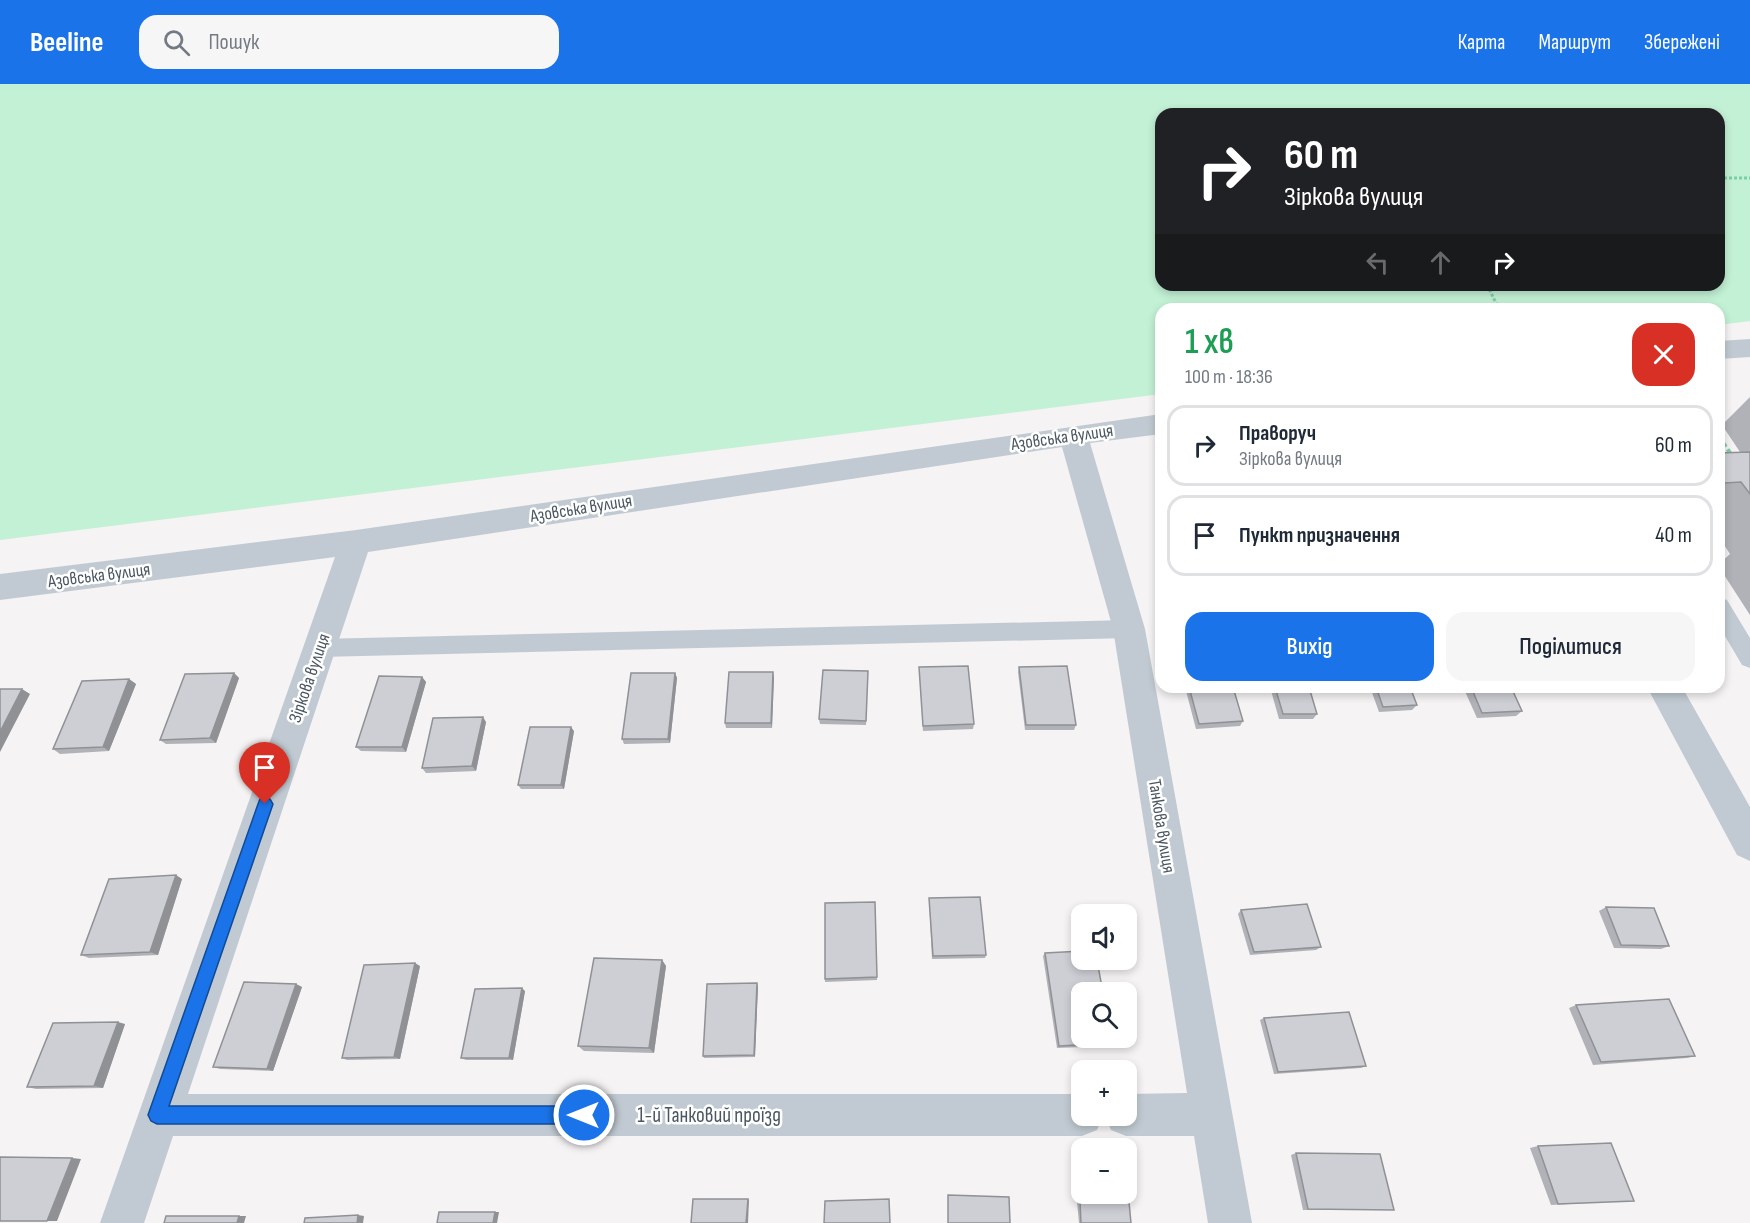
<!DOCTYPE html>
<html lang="uk">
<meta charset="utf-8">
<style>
:root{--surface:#fff;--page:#f6f6f7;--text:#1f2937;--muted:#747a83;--line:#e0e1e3;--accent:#1a73e8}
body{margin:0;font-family:"Sofia Sans Condensed",sans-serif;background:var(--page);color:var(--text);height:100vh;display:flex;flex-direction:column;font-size:22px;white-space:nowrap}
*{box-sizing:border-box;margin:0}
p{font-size:20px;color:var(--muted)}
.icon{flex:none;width:33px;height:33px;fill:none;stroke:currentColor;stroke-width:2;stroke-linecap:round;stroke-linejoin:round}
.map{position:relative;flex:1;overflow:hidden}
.details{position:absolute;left:1155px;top:219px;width:570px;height:390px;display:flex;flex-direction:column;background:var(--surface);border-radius:18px;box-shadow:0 3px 9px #0003}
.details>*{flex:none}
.hud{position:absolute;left:1155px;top:24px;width:570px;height:183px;border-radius:18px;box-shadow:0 3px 9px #0003;background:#202124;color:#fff;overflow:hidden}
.buttons{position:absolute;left:1071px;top:820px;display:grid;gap:12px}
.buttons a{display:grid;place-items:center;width:66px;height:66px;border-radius:12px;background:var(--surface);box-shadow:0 3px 9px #0003;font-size:30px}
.pin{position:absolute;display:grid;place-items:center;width:51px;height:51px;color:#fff;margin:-62px -26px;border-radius:50% 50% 50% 0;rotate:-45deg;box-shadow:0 0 6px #0007}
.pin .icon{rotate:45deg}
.me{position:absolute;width:66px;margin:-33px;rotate:270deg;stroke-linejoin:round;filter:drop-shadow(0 0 4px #0008)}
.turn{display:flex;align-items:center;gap:21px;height:126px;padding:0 30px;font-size:27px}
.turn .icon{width:78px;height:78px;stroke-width:2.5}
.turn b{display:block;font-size:42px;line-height:51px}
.lanes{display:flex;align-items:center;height:57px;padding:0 30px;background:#0003;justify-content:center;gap:30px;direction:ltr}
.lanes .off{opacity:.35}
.round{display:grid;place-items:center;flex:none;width:63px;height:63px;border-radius:18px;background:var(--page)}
.headline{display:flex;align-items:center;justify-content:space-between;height:102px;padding:0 30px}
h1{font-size:36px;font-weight:600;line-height:45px;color:#1e9e55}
.primary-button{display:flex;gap:12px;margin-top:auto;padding:12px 30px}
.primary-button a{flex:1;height:69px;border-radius:18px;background:var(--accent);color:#fff;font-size:24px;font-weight:600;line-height:69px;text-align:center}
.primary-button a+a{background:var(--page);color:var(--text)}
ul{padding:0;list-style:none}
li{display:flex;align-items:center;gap:18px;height:81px;margin:0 12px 9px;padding:0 18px;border:3px solid var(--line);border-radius:18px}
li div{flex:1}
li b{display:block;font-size:22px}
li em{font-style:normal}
header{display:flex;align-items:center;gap:36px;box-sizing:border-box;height:84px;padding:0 30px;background:var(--accent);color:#fff}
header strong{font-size:28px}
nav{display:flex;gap:33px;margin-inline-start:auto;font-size:21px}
.search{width:420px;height:54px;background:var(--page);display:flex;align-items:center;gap:15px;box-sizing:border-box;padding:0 21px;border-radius:18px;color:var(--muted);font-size:22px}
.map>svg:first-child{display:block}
</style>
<header>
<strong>Beeline</strong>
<div class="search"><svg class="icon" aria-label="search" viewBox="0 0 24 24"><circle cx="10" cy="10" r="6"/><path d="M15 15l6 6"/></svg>Пошук</div>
<nav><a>Карта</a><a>Маршрут</a><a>Збережені</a></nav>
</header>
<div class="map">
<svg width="1750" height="1139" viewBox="0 0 1750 1139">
<rect width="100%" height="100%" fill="#f5f3f3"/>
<path fill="#c3f1d5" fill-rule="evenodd" d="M0,0h1750v237l-31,4v-16h-558v85l-1161,146zM1161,30h558v171h-558z"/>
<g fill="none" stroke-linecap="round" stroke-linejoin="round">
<path stroke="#7ad0a6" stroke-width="3" stroke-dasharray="3 2" stroke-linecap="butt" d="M1719,94h31
M1487,201l12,24"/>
<path stroke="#7ad0a6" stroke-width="4" stroke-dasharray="4.5 3" stroke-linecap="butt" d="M1719,353l14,20"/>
<path fill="#c1cad2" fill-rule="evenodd" d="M1719,513l8,3 23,38v30l-8,-3 -23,-39z
M1129,536l8,2 3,7 -3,7 -8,2 -810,19 -8,-2 -3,-7 3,-7 8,-2z"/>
<path fill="#c1cad2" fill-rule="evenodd" d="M1750,255v18l-31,2v-18z
M1161,330v20l-71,9 55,186 107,594h-44l-14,-87h-68l-15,-6 -6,-14h21v-22l61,-1 -74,-464 -51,-182 -694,105 -180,542h894v22h21l-6,14 -15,6h-909l-29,87h-44l235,-666 -335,43v-26l356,-44z
M1647,603h35l68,120v54l-13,-6z"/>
</g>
<path fill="#b0b2b7" d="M1750,313v218l-31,-48v-3l11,-10 -11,-17v-84l21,-1 -18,-27z
M919,583l55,57 -1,5 -50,2z
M1019,583l57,58 -2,5h-49l-7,-58z
M868,587l-2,54 -46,-1 -1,-5z
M234,589l5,5 -23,65 -50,1 -6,-4z
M675,589l2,5 -7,65 -46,1 -2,-5z
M422,593l4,5 -20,70 -45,-1 -5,-4z
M774,593l-2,51h-46l-1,-5z
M129,595l7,5 -27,67 -49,3 -7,-5z
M1185,603h48l10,34 -3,5 -44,3z
M1270,603h39l8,27 -4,5h-34z
M1370,603h40l7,18 -5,5 -33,2z
M1463,603h48l11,24 -6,5 -39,2z
M486,638l-10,49 -50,2 -4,-5z
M574,647l-10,58h-43l-3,-4z
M182,795l-24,76 -69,3 -8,-3z
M929,814l57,57 -1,3 -53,1z
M875,818l2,78 -52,2v-3z
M1606,823l63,39 -8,3 -47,-1 -15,-37z
M1241,826l80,37 -5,3 -66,5 -12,-41z
M1045,869l67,90 -3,3 -52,2 -14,-92z
M662,876l4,6 -12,87 -70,-2 -6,-5z
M420,882l-20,93 -53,1 -5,-2z
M296,900l6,3 -29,84 -53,-2 -7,-2z
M758,902l-3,71 -51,1 -1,-2z
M525,907l-12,69h-47l-5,-2z
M1576,921l119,51 -8,2 -94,7 -24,-57z
M1264,934l102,48 -5,2 -87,6 -14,-54z
M125,940l-22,64 -67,1 -9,-2z
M1538,1062l87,55 -74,4 -21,-57z
M1296,1069l98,57h-91l-12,-55z
M1080,1117l51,22h-52l-2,-21z"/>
<path fill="#909195" d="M773,588l1,5 -2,51 -1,-5z
M234,589l5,5 -23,65 -6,-5z
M675,589l2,5 -7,65 -2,-4z
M422,593l4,5 -20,70 -4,-5z
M129,595l7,5 -27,67 -6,-4z
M22,605l8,5 -30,58v-20z
M483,633l3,5 -10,49 -4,-5z
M571,643l3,4 -10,58 -3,-4z
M176,791l6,4 -24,76 -8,-3z
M662,876l4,6 -12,87 -5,-5z
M415,879l5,3 -20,93 -6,-2z
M757,899l1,3 -3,71 -1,-2z
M296,900l6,3 -29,84 -6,-2z
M522,904l3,3 -12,69 -4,-2z
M118,938l7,2 -22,64 -9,-2z
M72,1074l9,1 -24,62h-10z
M748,1115l1,1 -1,23h-2z
M495,1128h4l-2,11h-4z
M358,1131l6,1 -1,7h-6z
M239,1132h7l-2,7h-7z"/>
<path fill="#cdcfd5" stroke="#909195" stroke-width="1.5" d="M1750,368v42l-9,-12 -17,1 -5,-8v-22z
M968,582l6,58 -51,2 -4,-59z
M1067,582l9,59h-50l-7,-58z
M823,586l45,1 -2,50 -47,-2z
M729,588h44l-2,51h-46z
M234,589l-24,65 -50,2 25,-66z
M631,589h44l-7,66h-46z
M379,592l43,1 -20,70h-46z
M129,595l-26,68 -50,2 29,-68z
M1189,603h44l10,34 -44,3z
M1275,603h34l8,27h-34z
M1376,603h34l7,18 -34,2z
M1471,603h40l11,24 -40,2z
M0,605h22l-22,43z
M483,633l-11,49 -50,2 11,-50z
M530,643h41l-10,58h-43z
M176,791l-26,77 -69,3 28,-76z
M980,813l6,58 -53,1 -4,-58z
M875,818l2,75 -52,2v-76z
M1307,820l14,43 -67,5 -13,-42z
M1606,823l48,1 15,38 -48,-1z
M1082,867v9h15l6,33h-21v45h29l1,5 -53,3 -14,-93z
M594,874l68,2 -13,88 -71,-2z
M415,879l-21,94 -52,1 22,-93z
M244,898l52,2 -29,85 -54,-2z
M757,899l-3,72 -51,1 4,-72z
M522,904l-13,70h-48l14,-69z
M1669,915l26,57 -94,6 -25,-57z
M1349,928l17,54 -88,6 -14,-54z
M118,938l-24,64 -67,1 26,-64z
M1611,1059l23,58 -76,3 -20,-58z
M1296,1069l84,1 14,56 -86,-1z
M0,1073l72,1 -25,63h-47z
M948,1111l61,2 1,26h-62z
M693,1115h55l-2,24h-55z
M889,1115l1,24h-66l1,-22z
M1080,1117l49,1 2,21h-50z
M439,1128h56l-2,11h-56z
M358,1131l-1,8h-53l1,-5z
M166,1132h73l-2,7h-73z"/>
<path fill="#1a73e8" stroke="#114b97" stroke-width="1.5" d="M265,713l5,2 3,5 -104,302h415l6,3 2,6 -2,6 -6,3h-427l-6,-3 -3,-6 110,-311 2,-5z"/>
<g text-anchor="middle" stroke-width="5" stroke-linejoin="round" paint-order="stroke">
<g font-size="18" fill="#4a5661" stroke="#fff">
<text transform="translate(1062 353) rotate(-8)" y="6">Азовська вулиця</text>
<text transform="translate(581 424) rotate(-9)" y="6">Азовська вулиця</text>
<text transform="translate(99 491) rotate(-7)" y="6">Азовська вулиця</text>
<text transform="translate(309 594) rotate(-71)" y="6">Зіркова вулиця</text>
<text transform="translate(1162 742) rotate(81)" y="6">Танкова вулиця</text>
</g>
<g font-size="21" fill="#4a5661" stroke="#fff">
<text x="709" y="1038">1-й Танковий проїзд</text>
</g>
</g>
</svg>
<div class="buttons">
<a><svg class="icon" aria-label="sound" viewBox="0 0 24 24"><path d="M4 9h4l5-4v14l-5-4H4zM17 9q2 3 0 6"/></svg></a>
<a><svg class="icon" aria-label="search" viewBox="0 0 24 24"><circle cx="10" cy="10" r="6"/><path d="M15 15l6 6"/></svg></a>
<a>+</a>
<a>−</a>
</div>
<div class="pin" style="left:265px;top:720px;background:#d93025"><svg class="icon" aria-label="arrive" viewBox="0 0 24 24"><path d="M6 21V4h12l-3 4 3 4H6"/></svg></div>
<svg class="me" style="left:584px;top:1031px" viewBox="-20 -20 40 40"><circle r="17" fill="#1a73e8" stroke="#fff" stroke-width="3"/><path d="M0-11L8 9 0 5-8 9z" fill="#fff"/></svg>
<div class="hud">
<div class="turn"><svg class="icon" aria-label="right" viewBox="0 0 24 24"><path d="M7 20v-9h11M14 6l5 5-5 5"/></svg><div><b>60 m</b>Зіркова вулиця</div></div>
<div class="lanes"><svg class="icon off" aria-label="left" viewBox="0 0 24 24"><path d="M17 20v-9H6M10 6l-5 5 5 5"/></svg><svg class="icon off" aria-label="ahead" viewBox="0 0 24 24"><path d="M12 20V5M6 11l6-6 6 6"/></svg><svg class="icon" aria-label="right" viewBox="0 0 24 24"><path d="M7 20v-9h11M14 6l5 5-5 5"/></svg></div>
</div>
<section class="details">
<div class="headline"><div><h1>1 хв</h1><p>100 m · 18:36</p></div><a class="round" style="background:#d93025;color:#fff"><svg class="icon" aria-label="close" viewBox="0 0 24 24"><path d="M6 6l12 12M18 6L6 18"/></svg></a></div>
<ul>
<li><svg class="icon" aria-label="right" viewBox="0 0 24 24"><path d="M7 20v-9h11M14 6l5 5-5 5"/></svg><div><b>Праворуч</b><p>Зіркова вулиця</p></div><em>60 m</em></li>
<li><svg class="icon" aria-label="arrive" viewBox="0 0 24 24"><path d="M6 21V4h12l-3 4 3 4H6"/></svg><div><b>Пункт призначення</b></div><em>40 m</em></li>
</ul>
<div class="primary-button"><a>Вихід</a><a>Поділитися</a></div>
</section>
</div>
